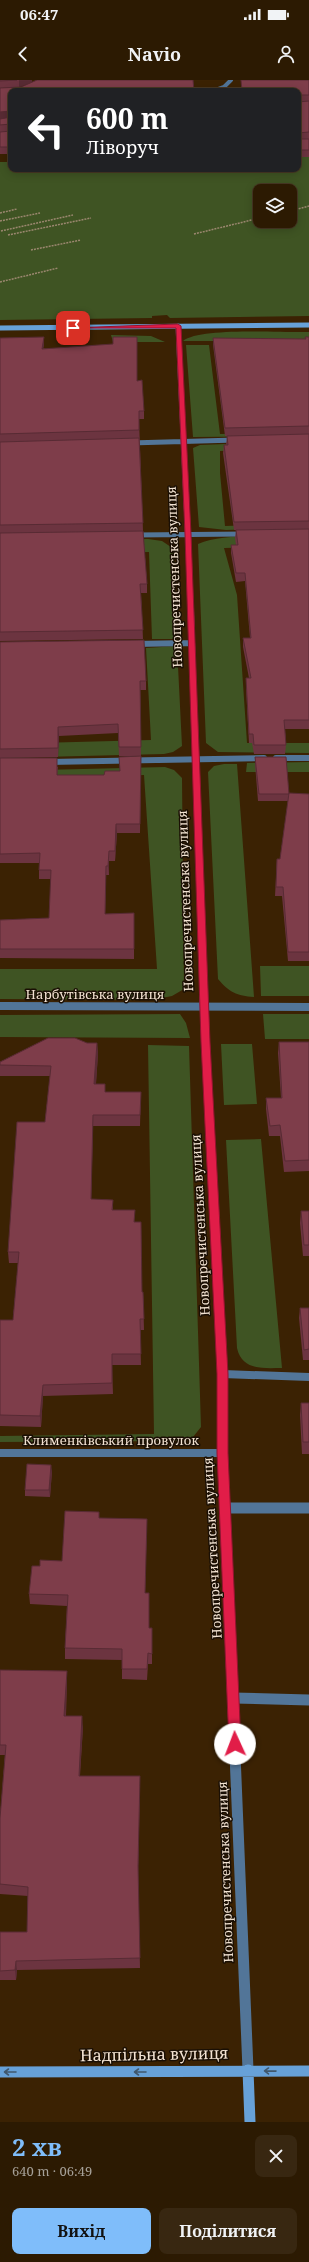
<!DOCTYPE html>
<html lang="uk">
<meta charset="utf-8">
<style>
:root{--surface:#2c1a02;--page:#382711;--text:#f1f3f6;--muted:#a6a199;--line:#483824;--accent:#7fbdfa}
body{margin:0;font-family:"Noto Serif",serif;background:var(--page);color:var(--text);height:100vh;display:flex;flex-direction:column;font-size:15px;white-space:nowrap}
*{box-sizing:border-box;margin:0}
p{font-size:13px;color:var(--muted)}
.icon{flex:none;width:22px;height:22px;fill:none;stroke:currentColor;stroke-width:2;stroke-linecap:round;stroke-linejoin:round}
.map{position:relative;height:2042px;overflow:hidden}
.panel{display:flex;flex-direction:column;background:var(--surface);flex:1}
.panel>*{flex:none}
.guide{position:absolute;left:8px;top:8px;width:293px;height:84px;border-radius:8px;box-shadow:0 2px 10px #0003,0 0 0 1px var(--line);background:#202124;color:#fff;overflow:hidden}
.buttons{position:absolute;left:253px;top:104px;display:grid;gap:8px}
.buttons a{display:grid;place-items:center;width:44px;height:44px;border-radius:8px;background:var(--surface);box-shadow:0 2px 10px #0003,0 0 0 1px var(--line);font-size:20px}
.pin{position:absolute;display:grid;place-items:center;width:34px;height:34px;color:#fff;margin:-17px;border-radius:8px;box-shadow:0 2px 6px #0006}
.me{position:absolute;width:44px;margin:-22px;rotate:358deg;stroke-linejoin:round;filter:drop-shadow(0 0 3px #0008)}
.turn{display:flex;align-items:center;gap:14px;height:84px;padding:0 12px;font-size:18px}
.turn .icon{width:52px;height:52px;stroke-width:2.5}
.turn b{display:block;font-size:28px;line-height:34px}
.round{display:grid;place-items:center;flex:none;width:42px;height:42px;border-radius:8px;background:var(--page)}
.overview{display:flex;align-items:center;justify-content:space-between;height:68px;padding:0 12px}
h1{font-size:24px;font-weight:700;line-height:30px;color:var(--accent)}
.button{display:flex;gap:8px;margin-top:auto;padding:8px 12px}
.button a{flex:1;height:46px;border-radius:8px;background:var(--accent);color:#111;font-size:16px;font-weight:700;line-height:46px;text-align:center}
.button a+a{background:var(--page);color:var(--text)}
.status{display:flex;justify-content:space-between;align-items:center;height:28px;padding:0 20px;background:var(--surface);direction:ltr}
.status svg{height:11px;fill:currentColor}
header{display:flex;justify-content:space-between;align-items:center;height:52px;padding:0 12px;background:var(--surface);font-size:18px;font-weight:700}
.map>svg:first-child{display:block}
</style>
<div class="status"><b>06:47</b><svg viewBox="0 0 49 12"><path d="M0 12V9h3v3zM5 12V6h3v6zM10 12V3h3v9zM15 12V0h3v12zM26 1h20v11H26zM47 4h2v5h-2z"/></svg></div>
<header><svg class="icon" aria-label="back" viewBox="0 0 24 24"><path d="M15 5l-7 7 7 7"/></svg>Navio<svg class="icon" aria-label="person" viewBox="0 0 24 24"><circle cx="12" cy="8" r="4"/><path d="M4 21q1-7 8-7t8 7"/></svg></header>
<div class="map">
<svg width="309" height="2042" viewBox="0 0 309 2042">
<rect width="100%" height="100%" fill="#3b2203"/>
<path fill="#3f5423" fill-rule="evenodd" d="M298,77h11v159l-139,2 -3,-3 -15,1v2l-152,2v-158h11v7h287zM260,111h30v30h-30z
M309,252v9h-126c17,-14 101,-8 126,-9z
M111,255l40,1 14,6h-52z
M186,265h23l11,89 89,-1v3l-116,1z
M251,363l58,5 -89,3v22l5,53 84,-3v4l-83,3 -27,-3 -6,-79 7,-3z
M294,457l15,9 -85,2 13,47 10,148h62v10l-91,-1 -12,-9 -8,-199c26,-11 67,-7 96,-7z
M148,459l14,2 12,8 3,90h-25l-3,-87 -149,4v-14z
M177,566l5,100 -9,6 -9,2 -164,4v-14l151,-4 -5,-92z
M309,682v10h-63l1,-9z
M224,684h13l17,233c-17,-1 -25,-5 -36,-18l-10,-207 6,-6z
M165,687l9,3 8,8 2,211 -12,7 -20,4 -152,-1v-30h157l-13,-194 -144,5v-9z
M260,886h49v30h-48z
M180,934l6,9 4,15 -190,-1v-22z
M263,934h46v25h-44z
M221,964h31l5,60 -33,1z
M148,965l41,1 12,381 -8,10 -14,4 -179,1v-6l154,-2z
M261,1059l21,229c-18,0 -40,3 -45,-20l-11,-208z"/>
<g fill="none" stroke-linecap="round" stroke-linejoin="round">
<path stroke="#9b876f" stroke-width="1.5" stroke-dasharray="2 1" stroke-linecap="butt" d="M290,131l19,-5
M0,133l17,-4
M0,141l40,-8
M1,151l72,-16
M194,154l66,-16
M8,155l83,-17
M31,170l50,-10
M0,202l58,-14"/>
<path stroke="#527598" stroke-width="4" d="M213,11l11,-4 7,-7"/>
<path stroke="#527598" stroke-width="11" d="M226,1428h83
M233,1618l76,2"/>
<path stroke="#527598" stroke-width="5" d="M178,246l13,285
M130,363l106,-3
M134,455l112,-1"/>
<path stroke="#527598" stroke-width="6" d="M191,530l12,385
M134,564l57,-1
M276,678h33
M48,682l216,-4"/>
<path stroke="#527598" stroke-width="8" d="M203,914l20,380 1,114
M0,926l309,1
M223,1294l86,3
M0,1373h223"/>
<path stroke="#527598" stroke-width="11" d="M224,1407l24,583"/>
<path stroke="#67a1d8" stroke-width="5" d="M0,248l309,-3"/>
<path stroke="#67a1d8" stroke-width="11" d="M248,1990l2,52
M0,1992l309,-1"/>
</g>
<path fill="#6c3440" d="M0,0h32v2l-13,5 -19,1z
M241,0h68v77h-11v-66h-57z
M11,44v30h-11v-29z
M305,257h4v97l-84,2 -12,-91v-7l92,1z
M0,258l44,7 -1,3 94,33 7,30v8h-5l4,112 4,53v9h-6l2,46 -143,2z
M309,354v295h-24l1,16 -1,9h-31l-2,-11h-3l-3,-56v-9h3l-6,-31v-9h7l-5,-57 -9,1 -5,-29v-8h5l-1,-7 1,-8h-2l-11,-77 1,-8h2l1,-9z
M0,562l146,39v9h-6l1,66h-22l-1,-23 -59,3 -1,21 -58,1z
M141,676l-1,77h-23l-2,28h-6v14h-3l-1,39 29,-1v46l-134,-1v-38l49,-2 2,-39h-12v-16h-39v-105l58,9 -1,8h47l16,-4z
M255,677l34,37h20v167h-21l-6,-65h-7l2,-37h3l8,-58h-30l-3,-37z
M279,962h30v129l-25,1 -4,-36h-11l-3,-27v-11h15l-3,-45z
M87,963h10l1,11 -2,30 9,8h36l-1,34h-47l-2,73 22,1v10l22,12 7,70h1l1,38h-4l1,35h-29l1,29 -70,2 -2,31 -41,-1v-106h13l5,-57h-9l-1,-11 37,-130 5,-46h-50v-14z
M301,1131h8v45h-6l-3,-33z
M300,1228h9v52h-6l-4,-42z
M301,1323h8v51h-7l-2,-39z
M52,1391l-2,26 -25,-1v-6z
M99,1438l48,1 -2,74 4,35h3v36h-4l-1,16 -25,-1v-19l-57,-1v-11l2,-42 -37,-2 -1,-10 33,-33z
M0,1590l67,1v11l-1,34 17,11 -3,49 60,10 -2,89 2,93 -123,2 -1,10h-16v-48h27l1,-36 -28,-2v-76l5,-63h-5z"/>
<path fill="#582b34" d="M19,0h13v2l-13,5z
M11,31v7l-11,1v-7z
M44,257v8l-2,11v-7z
M58,647l1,9 -1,21z
M116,744l1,9 -2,28v-10z
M109,771v24l-1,-9z
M97,963l1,11 -3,41 -1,-11z
M93,1035v11l-2,84v-11z
M43,1305v11l-2,31 -1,-11z
M51,1385l1,6 -2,26 -1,-7z
M67,1591v11l-2,45 -1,-11z
M82,1636l1,11 -4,59v-10z
M16,1881l1,9 -1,10 -1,-10z"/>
<path fill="#7e3d4a" stroke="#582b34" d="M0,0h17l-17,1z
M37,0h156l1,11h-183v20l-11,1v-24l21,-1z
M241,0h68v15h-11v-4h-56z
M309,21v31l-11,1v-31z
M11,37v7l-11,1v-6z
M11,51v16h-11v-15z
M298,59h11v11h-11z
M44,257l-2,12 71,-5v-7h24v44l5,-1 2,31h-5v19l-139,4v-96z
M305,257h4v89l-84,2 -12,-90 93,1z
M309,354v87l-75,1 -10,-77h4l-1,-9z
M139,358l4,85 -143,2v-83z
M309,449v191h-25l2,25h-32l-1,-11h-4l-3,-56h5l-8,-40h8l-6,-65h-9l-5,-28h7l-2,-15z
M143,451l4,53h-7l3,46 -143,2v-99z
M144,560l2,41h-6l1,66h-22l-1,-23 -60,3v21l-58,1v-107z
M141,676l-1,68h-24l-1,27h-6l-1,15h-2l-1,48 29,-1v36h-134v-29l49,-2 2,-48h-12l1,-17 -40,1v-96h57v17h47l1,-4h15l-1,-14z
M255,677h31l3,37h-30z
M289,713l20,1v158h-21l-5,-65h-7l1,-28h3z
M48,958h27l12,5h10l-3,41h11v8h36l-1,23h-47l-2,84 22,1 -1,10h23l-1,12h7l1,70h1l1,27h-4l1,35h-29v29l-69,2 -3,31 -40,-1v-95h13l6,-68h-11l9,-130h28l6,-56 -51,-1v-3z
M279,962h30v118l-24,1 -5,-36 -10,1 -4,-28h16z
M301,1131h8v34h-5z
M300,1228h9v41l-5,1z
M301,1323h8v39h-6z
M27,1384l24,1 -2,25h-24z
M65,1431l34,1v6l48,1 -2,74h4v35h3v26l-4,-1 -1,16h-25v-20l-57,-1 3,-53 -39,-1 3,-28h8v-6l22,1z
M0,1590l67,1 -3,45h18l-3,60h61l-2,90 2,92 -124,3 -1,9 -15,1v-39h27l1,-45 -28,-3v-66l6,-73h-6z"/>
<defs><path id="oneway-shaft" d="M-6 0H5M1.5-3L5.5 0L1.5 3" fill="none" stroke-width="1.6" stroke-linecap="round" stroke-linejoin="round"/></defs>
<g stroke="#40586e">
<use href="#oneway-shaft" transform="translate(270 1991) rotate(-179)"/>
<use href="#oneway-shaft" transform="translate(10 1992) rotate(180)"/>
<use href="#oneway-shaft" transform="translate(140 1992) rotate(180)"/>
</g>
<path fill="#e11d48" stroke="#92132f" d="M178,244l3,2 10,208 19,508 18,332v79l13,291 -2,4 -4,2 -4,-2 -2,-4 -12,-291v-79l-16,-332 -16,-508 -9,-206h-106z"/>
<g text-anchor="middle" stroke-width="3" stroke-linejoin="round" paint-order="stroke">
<g font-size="13" fill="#f3e3d2" stroke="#1a0f04">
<text transform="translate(174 497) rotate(-92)" y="5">Новопречистенська вулиця</text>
<text transform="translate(185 821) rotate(-92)" y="5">Новопречистенська вулиця</text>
<text x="95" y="919">Нарбутівська вулиця</text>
<text transform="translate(200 1145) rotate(-93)" y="5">Новопречистенська вулиця</text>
<text x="111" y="1365">Клименківський провулок</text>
<text transform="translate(212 1468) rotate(-93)" y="5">Новопречистенська вулиця</text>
<text transform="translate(225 1792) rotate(-92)" y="5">Новопречистенська вулиця</text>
</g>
<g font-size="16" fill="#f3e3d2" stroke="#1a0f04">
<text transform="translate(154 1974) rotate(-1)" y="6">Надпільна вулиця</text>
</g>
</g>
</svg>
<div class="buttons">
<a><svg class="icon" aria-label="layers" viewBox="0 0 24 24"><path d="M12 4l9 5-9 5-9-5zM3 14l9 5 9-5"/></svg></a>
</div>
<div class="pin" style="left:73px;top:248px;background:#d93025"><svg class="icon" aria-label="arrive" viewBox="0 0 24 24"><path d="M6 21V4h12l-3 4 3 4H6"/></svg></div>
<svg class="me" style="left:235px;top:1664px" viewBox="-20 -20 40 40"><circle r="19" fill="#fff"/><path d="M0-13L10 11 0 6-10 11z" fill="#e11d48"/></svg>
<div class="guide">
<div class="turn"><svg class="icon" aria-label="left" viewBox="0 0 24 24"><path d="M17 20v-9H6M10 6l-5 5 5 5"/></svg><div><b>600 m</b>Ліворуч</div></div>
</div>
</div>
<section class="panel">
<div class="overview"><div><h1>2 хв</h1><p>640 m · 06:49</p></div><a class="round"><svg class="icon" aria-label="close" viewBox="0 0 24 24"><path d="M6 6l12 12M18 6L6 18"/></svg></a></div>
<div class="button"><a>Вихід</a><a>Поділитися</a></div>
</section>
